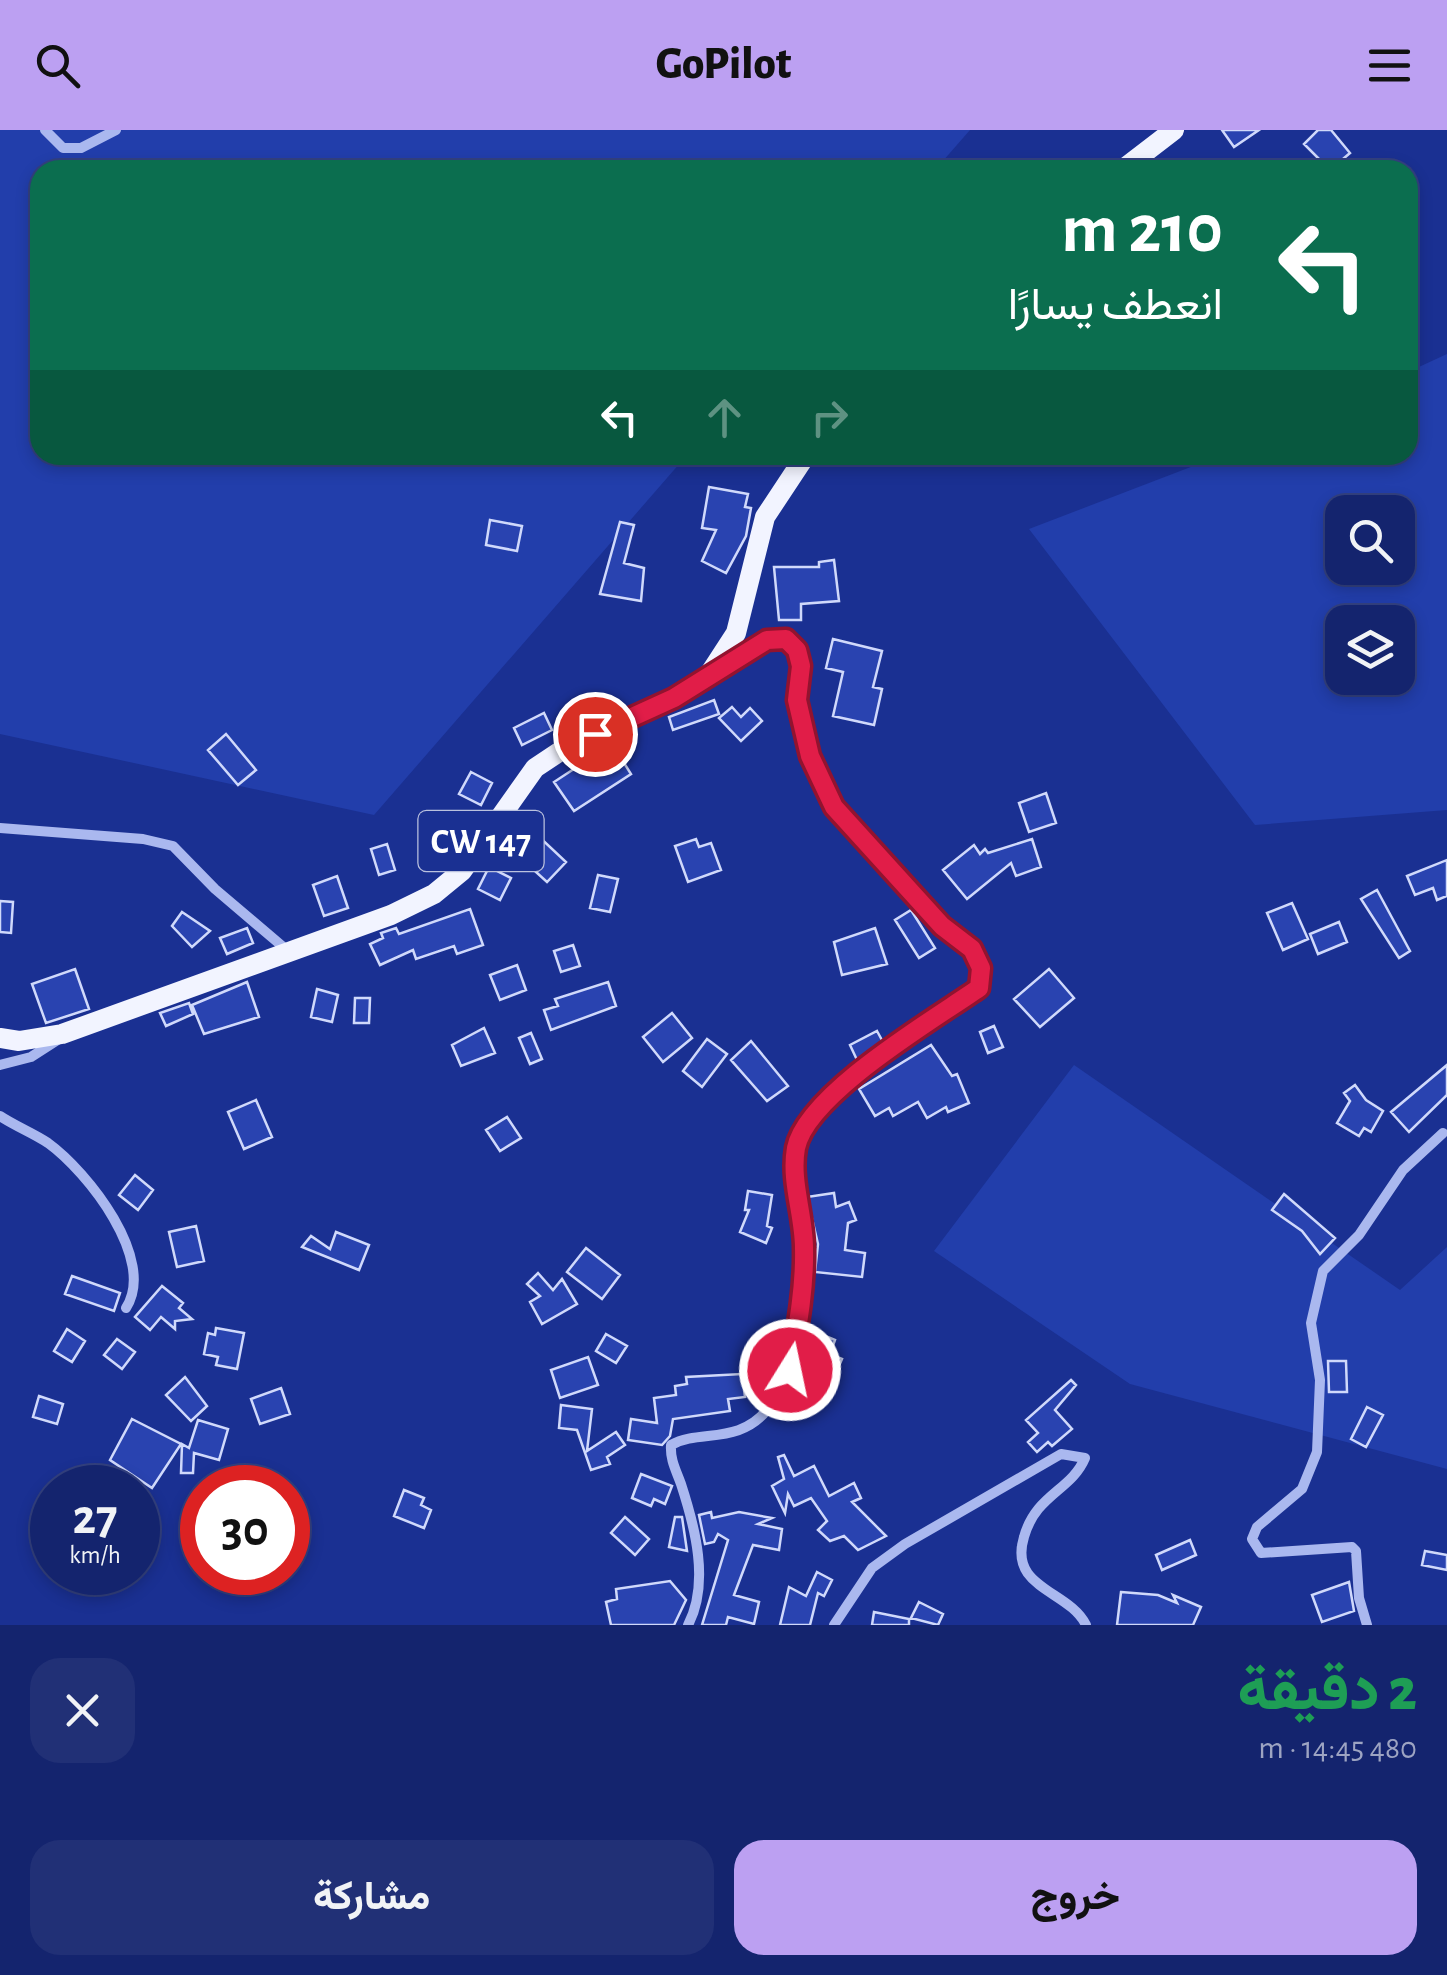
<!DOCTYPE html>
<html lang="ar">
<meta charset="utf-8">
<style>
:root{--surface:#14246e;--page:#213076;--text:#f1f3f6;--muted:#9da4c2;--line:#334181;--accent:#bca0f2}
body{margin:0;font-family:"Alegreya Sans",Vazirmatn,sans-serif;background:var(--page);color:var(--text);direction:rtl;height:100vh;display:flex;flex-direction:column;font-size:38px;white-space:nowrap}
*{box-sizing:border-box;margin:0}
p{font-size:32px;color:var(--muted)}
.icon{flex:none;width:55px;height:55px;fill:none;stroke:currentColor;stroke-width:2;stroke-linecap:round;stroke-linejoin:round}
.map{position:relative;height:1495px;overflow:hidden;direction:ltr}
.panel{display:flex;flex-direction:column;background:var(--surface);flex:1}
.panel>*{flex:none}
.banner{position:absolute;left:30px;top:30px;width:1388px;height:305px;border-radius:30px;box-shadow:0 5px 15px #0003,0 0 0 2px var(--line);direction:rtl;background:#0b6e4f;color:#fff;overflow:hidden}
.tools{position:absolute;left:1325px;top:365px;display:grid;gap:20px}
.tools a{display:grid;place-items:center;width:90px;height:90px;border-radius:20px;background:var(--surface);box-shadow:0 5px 15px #0003,0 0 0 2px var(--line);font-size:50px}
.speed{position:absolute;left:30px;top:1335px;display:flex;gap:20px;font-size:50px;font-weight:700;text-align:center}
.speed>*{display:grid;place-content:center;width:130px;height:130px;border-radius:50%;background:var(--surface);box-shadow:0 5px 15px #0003,0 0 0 2px var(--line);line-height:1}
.speed small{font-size:25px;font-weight:400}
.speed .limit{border:15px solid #d22;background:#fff;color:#111}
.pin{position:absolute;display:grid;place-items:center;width:85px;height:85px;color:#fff;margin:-42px;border:5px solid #fff;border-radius:50%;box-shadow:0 2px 10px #0007}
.me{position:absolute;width:110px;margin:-55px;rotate:10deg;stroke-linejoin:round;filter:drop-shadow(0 0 8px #0008)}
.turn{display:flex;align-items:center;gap:35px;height:210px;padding:0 30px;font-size:45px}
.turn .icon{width:130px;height:130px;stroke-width:2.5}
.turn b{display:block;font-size:70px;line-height:85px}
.lanes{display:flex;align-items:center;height:95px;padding:0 30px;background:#0003;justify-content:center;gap:50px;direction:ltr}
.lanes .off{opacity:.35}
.round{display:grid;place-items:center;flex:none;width:105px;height:105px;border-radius:30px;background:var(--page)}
.overview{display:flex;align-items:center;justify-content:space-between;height:170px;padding:0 30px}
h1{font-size:60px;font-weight:800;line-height:75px;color:#1e9e55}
.button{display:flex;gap:20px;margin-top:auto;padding:20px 30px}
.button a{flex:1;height:115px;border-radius:30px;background:var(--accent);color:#111;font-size:40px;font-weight:800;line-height:115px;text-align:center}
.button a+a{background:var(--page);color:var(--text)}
header{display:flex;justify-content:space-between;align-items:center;height:130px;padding:0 30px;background:var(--accent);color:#111;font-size:45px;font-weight:800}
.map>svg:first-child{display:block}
</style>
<header><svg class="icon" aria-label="menu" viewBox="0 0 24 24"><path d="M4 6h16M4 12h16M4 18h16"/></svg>GoPilot<svg class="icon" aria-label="search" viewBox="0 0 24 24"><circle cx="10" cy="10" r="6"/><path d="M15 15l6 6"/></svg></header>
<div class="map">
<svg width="1447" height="1495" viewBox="0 0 1447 1495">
<rect width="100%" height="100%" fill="#1a3092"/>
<path fill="#223eab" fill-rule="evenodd" d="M0,0h970l-35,40h-895v285h647l-313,360 -374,-81z
M1447,224v456l-192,15 -226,-296 193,-74h186v-83zM1342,382h56v56h-56zM1398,492v56h-56v-56z
M1074,935l326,225 47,-43v222l-317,-85 -196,-133z"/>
<path fill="#2943b0" stroke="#d0d9fb" stroke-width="2.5" d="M1222,0h37l-25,17z
M1318,0h13l19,23 -20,17 -26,-26z
M709,357l39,7 -3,13 6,1 -5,28 -20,37 -24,-12 14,-31 -14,-2z
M490,390l32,6 -5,25 -31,-6z
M620,392l14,3 -10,38 20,5 -3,33 -41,-7z
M834,430l5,41 -38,3v16h-22l-5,-53h45v-5z
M833,509l49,12 -9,36 9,2 -8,36 -41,-9 10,-44 -17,-4z
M714,570l5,14 -46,16 -4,-13z
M732,577l9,10 9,-9 12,13 -21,20 -22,-23z
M544,583l8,17 -30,15 -8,-17z
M226,604l30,36 -18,15 -30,-35z
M612,614l19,30 -57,37 -20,-29z
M471,642l21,11 -11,22 -22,-11z
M1046,663l10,30 -27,9 -10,-29z
M526,687l13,12 -4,4 31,29 -19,20 -44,-40z
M696,709l3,8 12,-4 10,27 -33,12 -13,-36z
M1032,709l9,28 -25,9 -5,-13 -44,36 -24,-29 31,-25 6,9 5,-5 3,4z
M387,714l8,26 -16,5 -8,-26z
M1447,730v36l-10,4 -4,-12 -18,7 -8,-19z
M489,737l22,11 -11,22 -22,-11z
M598,745l20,4 -8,33 -20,-4z
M337,746l11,32 -24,8 -11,-31z
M1377,760l33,61 -11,7 -38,-59z
M0,771l13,1 -2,31 -11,-1z
M1292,773l16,36 -25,11 -16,-37z
M470,779l13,36 -26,9 -3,-8 -38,13 -3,-9 -33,15 -10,-21 13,-6 -2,-5 15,-5 3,6z
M911,780l24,38 -16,10 -24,-38z
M182,782l28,19 -18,16 -20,-21z
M1339,792l8,20 -29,12 -8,-20z
M247,798l6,15 -26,11 -7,-16z
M875,798l12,36 -45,11 -8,-33z
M573,815l7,21 -19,6 -7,-21z
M517,835l9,25 -26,10 -10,-25z
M75,839l14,40 -43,14 -14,-39z
M1049,839l25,29 -34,29 -26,-28z
M247,852l12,35 -55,17 -12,-29z
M608,852l8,24 -65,24 -7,-20 14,-4 -3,-7z
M317,859l21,6 -6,27 -21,-5z
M355,868h15l-1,25h-15z
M189,873l4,11 -27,12 -6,-13z
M672,883l20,25 -29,24 -20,-25z
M994,896l9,21 -15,6 -8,-21z
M484,898l11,25 -34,13 -9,-21z
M877,901l6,11 -26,18 -7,-15z
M531,903l11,26 -12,5 -11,-26z
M707,909l20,15 -25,33 -19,-16z
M751,911l37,45 -21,15 -36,-41z
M931,915l21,31 5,-2 12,29 -21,9 -2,-5 -19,11 -9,-16 -25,14 -4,-8 -14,8 -16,-27z
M1447,935v30l-38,37 -18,-20z
M1355,955l11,15 17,11 -12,21 -7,-4 -5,8 -22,-13 13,-22 -6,-8z
M256,970l16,37 -28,12 -16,-37z
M507,987l14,21 -21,13 -14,-21z
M135,1045l18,15 -15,20 -19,-15z
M748,1061l24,4 -5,31 5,2 -6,15 -26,-11 9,-22h-4z
M834,1063l2,14 13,-5 7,18 -8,3 -3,27 20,3 -3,24 -47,-5 3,-28 -11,-47z
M1284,1064l51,44 -15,16 -18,-23 -30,-21z
M196,1096l8,35 -27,6 -8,-35z
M336,1102l33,13 -10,25 -57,-23 9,-11 19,13z
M586,1118l34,27 -18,24 -35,-27z
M538,1143l15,17 9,-11 15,25 -35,20 -12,-22 10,-6 -13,-12z
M72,1146l48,17 -6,18 -49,-17z
M162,1156l21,17 -4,5 13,11 -17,2v8l-14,-12 -11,13 -15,-13z
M216,1198l28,5 -7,36 -21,-4 2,-8 -14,-3 4,-21 7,2z
M67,1199l18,12 -13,21 -18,-11z
M811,1200l24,10 -5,14 12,5 -17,40 -28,-12 16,-38 -8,-3z
M606,1204l21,12 -11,17 -20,-12z
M117,1209l18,13 -13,17 -18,-14z
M588,1227l10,28 -38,13 -9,-28z
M1328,1231h18l1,31h-18z
M742,1244l3,23 -17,2 2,12 -57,8 -3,17 -8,9 -34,-5 3,-21 26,4 -3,-25 22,-3 -1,-9 12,-2 -1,-7z
M185,1247l22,29 -16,15 -25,-26z
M1071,1250l5,5 -21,25 17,19 -20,17 -4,-4 -11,10 -9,-10 10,-9 -12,-13z
M281,1258l9,26 -30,10 -9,-25z
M39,1266l24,8 -6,20 -24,-7z
M561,1275l31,4 -5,42 29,-19 9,13 -18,12 3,7 -19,6 -14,-40 -18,-2z
M1367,1277l16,8 -17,32 -15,-8z
M132,1289l49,25 -29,44 -42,-28z
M198,1290l30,9 -9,31 -25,-7 -1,20h-12l1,-29 7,4z
M784,1325l10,21 20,-10 15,30 25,-13 7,15 -9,4 34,34 -28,14 -14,-14 -14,5 -12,-11 9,-9 -16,-23 -17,8 -6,-12 -3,19 -13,-27 12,-7 -6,-22z
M641,1344l31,12 -7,18 -11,-5 -3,7 -19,-8z
M404,1360l20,8 -3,7 10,5 -7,18 -30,-12z
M711,1382l1,6 27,-6 33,6 -14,6 24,5 -3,21 -26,-5 -19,50 25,7 -5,22 -26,-7 -2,8h-24l26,-85 -10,-6 -4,8 -9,2 -6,-29z
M625,1387l24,22 -14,16 -24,-22z
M675,1387h7l5,34 -18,-4z
M1190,1410l6,15 -34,15 -6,-15z
M1425,1421l22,4v15l-25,-5z
M817,1442l15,8 -8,16 -6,-3 -8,32h-30l9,-38 17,9z
M670,1451l16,19 -12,25h-63l-5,-23 11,-3 -1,-10z
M1349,1452l5,29 -32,11 -10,-27z
M1121,1462l37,3 19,8 -4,-8 28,12 -8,18h-76z
M919,1472l24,12 -5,11 -27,-7z
M874,1482l35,7v6h-37z"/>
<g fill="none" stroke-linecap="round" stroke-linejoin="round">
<path stroke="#aab8ef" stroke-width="10" d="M45,0l18,18h18l35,-18
M0,698l143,11 30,7 42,43 73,62
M0,935l31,-8 28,-18
M0,986c15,10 33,17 48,27 40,29 109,117 78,165
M688,1495c22,-42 7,-98 -7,-141 -5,-14 -11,-24 -10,-39 29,-16 67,0 96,-35 34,-40 41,-118 37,-168 -3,-41 -22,-89 6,-125 37,-48 118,-94 169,-128l2,-20 -9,-20 -30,-23 -108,-119 -24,-51 -13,-56 4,-33 -4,-17 -11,-11 -19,1 -52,30
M834,1495l38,-57 33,-24 156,-90 24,4c-14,33 -49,36 -61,79 -16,52 45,53 62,88
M1367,1495l-8,-27 -3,-47 -4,-4 -91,6 -9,-14 5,-12 45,-38 15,-37 3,-72 -9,-57 12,-52 36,-36 44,-65 40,-37"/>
<path stroke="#f2f4ff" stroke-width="20" d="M1122,40l52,-40
M0,908l19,3 43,-7 329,-119 43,-21 28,-23 73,-103 30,-20 110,-49 35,-26 26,-40 29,-116 41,-62"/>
</g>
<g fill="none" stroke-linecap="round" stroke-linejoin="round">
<defs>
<path id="route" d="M595,604l79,-36 93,-58 19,-1 11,11 4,16 -4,34 13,56 24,51 108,119 30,23 9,19 -2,20c-46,32 -172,106 -183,160 -6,33 8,67 8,100 1,41 -7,82 -14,122"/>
</defs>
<use href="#route" stroke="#92132f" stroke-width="25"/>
<use href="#route" stroke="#e11d48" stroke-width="18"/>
</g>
<g text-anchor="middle" stroke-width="10" stroke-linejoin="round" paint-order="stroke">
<rect fill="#1a3092" stroke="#bac1de" stroke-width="2.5" x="418.5" y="681" width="125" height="60" rx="8"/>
<g font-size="35" font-weight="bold" fill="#fff">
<text x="481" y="723">CW 147</text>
</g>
</g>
</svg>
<div class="tools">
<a><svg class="icon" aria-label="search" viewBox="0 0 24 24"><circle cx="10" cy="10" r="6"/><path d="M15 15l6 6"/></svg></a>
<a><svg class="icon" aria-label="layers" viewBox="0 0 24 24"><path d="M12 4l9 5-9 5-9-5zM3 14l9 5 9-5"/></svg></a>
</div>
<div class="speed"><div>27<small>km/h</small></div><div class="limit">30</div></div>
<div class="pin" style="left:595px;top:604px;background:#d93025"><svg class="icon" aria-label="arrive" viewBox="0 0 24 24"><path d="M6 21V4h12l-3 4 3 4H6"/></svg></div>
<svg class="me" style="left:790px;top:1240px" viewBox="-20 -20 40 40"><circle r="17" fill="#e11d48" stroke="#fff" stroke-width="3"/><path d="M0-11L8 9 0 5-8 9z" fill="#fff"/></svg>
<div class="banner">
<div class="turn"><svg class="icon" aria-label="left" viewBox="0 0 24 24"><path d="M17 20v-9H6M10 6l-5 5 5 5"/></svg><div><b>210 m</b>انعطف يسارًا</div></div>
<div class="lanes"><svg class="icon" aria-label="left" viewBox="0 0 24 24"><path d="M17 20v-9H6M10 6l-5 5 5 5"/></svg><svg class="icon off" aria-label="ahead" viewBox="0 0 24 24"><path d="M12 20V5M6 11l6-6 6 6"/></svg><svg class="icon off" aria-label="right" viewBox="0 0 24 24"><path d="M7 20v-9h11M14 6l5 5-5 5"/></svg></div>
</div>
</div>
<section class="panel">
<div class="overview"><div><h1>2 دقيقة</h1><p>480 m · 14:45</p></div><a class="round"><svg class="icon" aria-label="close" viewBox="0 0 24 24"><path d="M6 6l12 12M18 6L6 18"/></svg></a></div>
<div class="button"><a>خروج</a><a>مشاركة</a></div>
</section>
